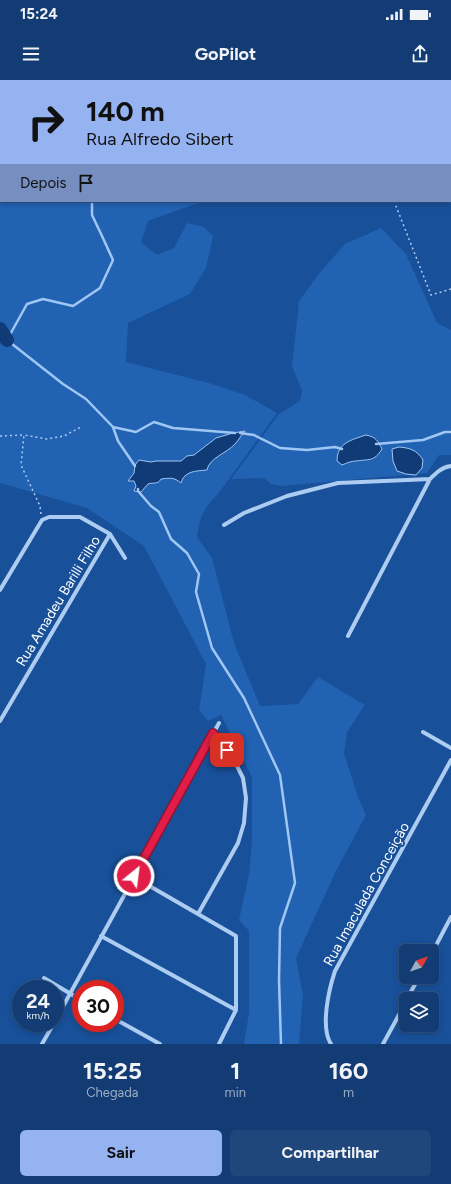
<!DOCTYPE html>
<html lang="pt">
<meta charset="utf-8">
<style>
:root{--surface:#123c73;--page:#1f477b;--text:#f1f3f6;--muted:#9cadc4;--line:#315685;--accent:#95b2f1}
body{margin:0;font-family:Figtree,sans-serif;background:var(--page);color:var(--text);height:100vh;display:flex;flex-direction:column;font-size:15px;white-space:nowrap}
*{box-sizing:border-box;margin:0}
p{font-size:13px;color:var(--muted)}
.icon{flex:none;width:22px;height:22px;fill:none;stroke:currentColor;stroke-width:2;stroke-linecap:round;stroke-linejoin:round}
.map{position:relative;height:964px;overflow:hidden}
.panel{display:flex;flex-direction:column;background:var(--surface);flex:1}
.panel>*{flex:none}
.top-card{position:absolute;left:0px;top:0px;width:451px;height:122px;box-shadow:0 2px 6px #0003,0 0 0 1px var(--line);background:#95b2f1;color:#111;overflow:hidden}
.needle{width:26px;rotate:50deg}
.tools{position:absolute;left:399px;top:864px;display:grid;gap:8px}
.tools a{display:grid;place-items:center;width:40px;height:40px;border-radius:6px;background:var(--surface);box-shadow:0 2px 6px #0003,0 0 0 1px var(--line);font-size:20px}
.speed{position:absolute;left:12px;top:900px;display:flex;gap:8px;font-size:20px;font-weight:700;text-align:center}
.speed>*{display:grid;place-content:center;width:52px;height:52px;border-radius:50%;background:var(--surface);box-shadow:0 2px 6px #0003,0 0 0 1px var(--line);line-height:1}
.speed small{font-size:10px;font-weight:400}
.speed .limit{border:6px solid #d22;background:#fff;color:#111}
.pin{position:absolute;display:grid;place-items:center;width:34px;height:34px;color:#fff;margin:-17px;border-radius:8px;box-shadow:0 2px 6px #0006}
.me{position:absolute;width:44px;margin:-22px;rotate:29deg;stroke-linejoin:round;filter:drop-shadow(0 0 3px #0008)}
.turn{display:flex;align-items:center;gap:14px;height:84px;padding:0 20px;font-size:18px}
.turn .icon{width:52px;height:52px;stroke-width:2.5}
.turn b{display:block;font-size:28px;line-height:34px}
.then{display:flex;align-items:center;height:38px;padding:0 20px;background:#0003;gap:8px;font-size:15px}
.eta{display:flex;justify-content:space-evenly;align-items:center;height:68px;text-align:center}
.eta b{font-size:24px;font-weight:700;line-height:28px}
.action{display:flex;gap:8px;margin-top:auto;padding:8px 20px}
.action a{flex:1;height:46px;border-radius:6px;background:var(--accent);color:#111;font-size:16px;font-weight:700;line-height:46px;text-align:center}
.action a+a{background:var(--page);color:var(--text)}
.status{display:flex;justify-content:space-between;align-items:center;height:28px;padding:0 20px;background:var(--surface);direction:ltr}
.status svg{height:11px;fill:currentColor}
header{display:flex;justify-content:space-between;align-items:center;height:52px;padding:0 20px;background:var(--surface);font-size:18px;font-weight:700}
.map>svg:first-child{display:block}
</style>
<div class="status"><b>15:24</b><svg viewBox="0 0 49 12"><path d="M0 12V9h3v3zM5 12V6h3v6zM10 12V3h3v9zM15 12V0h3v12zM26 1h20v11H26zM47 4h2v5h-2z"/></svg></div>
<header><svg class="icon" aria-label="menu" viewBox="0 0 24 24"><path d="M4 6h16M4 12h16M4 18h16"/></svg>GoPilot<svg class="icon" aria-label="share" viewBox="0 0 24 24"><path d="M12 15V3M7 8l5-5 5 5M5 13v7h14v-7"/></svg></header>
<div class="map">
<svg width="451" height="964" viewBox="0 0 451 964">
<rect width="100%" height="100%" fill="#185099"/>
<path fill="#2162b3" d="M0,0h451l-1,33v-32h-449v120h203l-56,20 -7,21 16,13 17,-7 13,-25 17,4 9,9 -7,32 -16,26 -62,29 -2,39 83,21 36,12 32,18 -59,81c-15,15 -18,22 -21,43l15,21 22,85 26,63 38,-2 20,-27 47,28 -18,27 -3,21 14,44 8,18 -30,56 -40,87 7,38 -4,48h-55l5,-31v-82l-10,-11 10,-46 3,-33v-64l-31,-62 -13,6 -9,-11 7,-46 -62,-118 -57,-38 -87,-25z
M381,148l25,26 31,69 14,7v125h-12l-12,18 -145,13 -11,-2 -7,-6 -33,1 48,-65 21,-13 2,-10 -10,-25 7,-65 22,-30 24,-27z"/>
<path fill="#103b77" stroke="#a0c6f4" d="M245,351c-4,4 -6,9 -10,13 -8,9 -26,14 -28,26 -11,1 -23,1 -26,13 -7,-6 -11,-5 -20,-4 -3,6 -8,3 -13,5l-7,8 -7,-1 2,-5 -2,-5h-6l6,-8 1,-8 4,-5 12,2 5,-1h25l6,-5 7,-1 22,-17 17,-5z
M366,355c10,2 12,6 16,14 -8,13 -13,10 -26,12 -5,0 -9,2 -14,4l-5,-4c0,-18 14,-21 29,-26z
M399,367c11,1 18,3 24,13l-1,8 -6,7 -10,-1 -9,-3 -4,-10 -1,-12z"/>
<g fill="none" stroke-linecap="round" stroke-linejoin="round">
<path stroke="#a0c6f4" stroke-width="2.5" d="M92,121v14l10,21 11,24 -13,28 -27,18 -30,-7 -16,5 -20,36 56,44 23,15 27,28 23,5 18,-10 19,6 62,5
M113,347l5,14 17,25
M240,353l14,2 26,13 27,2 28,-3 7,2
M376,364l47,-4 22,-8h6
M138,409v2l13,15 8,6 12,27 16,14 12,21 -3,18 16,56 32,50 36,77 15,108 -15,45 -1,52 2,64"/>
<path stroke="#103b77" stroke-width="14" d="M0,249l7,11"/>
<path stroke="#adccf1" stroke-width="1.5" stroke-dasharray="2 3" stroke-linecap="butt" d="M394,121l37,94 20,-6
M0,356l24,-1
M41,434l-1,-8 -19,-41 3,-30 23,4 17,-3 17,-9"/>
<path stroke="#adccf1" stroke-width="4" d="M224,445l20,-12 43,-17 51,-13 92,-4
M0,510l42,-70 7,-3h31l30,17 15,24
M348,556l82,-157c6,-6 12,-12 21,-13
M0,641l110,-187
M423,652l28,16
M134,797l102,59v74l-17,34
M198,834l40,-71 6,-20 2,-25 -3,-20 -10,-20 -20,-25
M101,856l135,74
M432,873l19,-36
M44,898l37,22
M407,919l12,-22
M115,939l45,25
M55,941l164,-298
M42,964l12,-21
M331,964c-11,-17 -2,-55 4,-73l116,-211
M383,964l23,-42"/>
</g>
<g fill="none" stroke-linecap="round" stroke-linejoin="round">
<defs>
<path id="route" d="M134,796l79,-143 14,17"/>
</defs>
<use href="#route" stroke="#92132f" stroke-width="10"/>
<use href="#route" stroke="#e11d48" stroke-width="7"/>
</g>
<g text-anchor="middle" stroke-width="4" stroke-linejoin="round" paint-order="stroke">
<g font-size="14" fill="#fff" stroke="#185099">
<text transform="translate(58 521) rotate(-59)" y="5">Rua Amadeu Barilli Filho</text>
<text transform="translate(366 814) rotate(-61)" y="5">Rua Imaculada Conceição</text>
</g>
</g>
</svg>
<div class="tools">
<a><svg class="needle" viewBox="-14 -14 28 28"><path d="M0-13l5 13h-10z" fill="#e53935"/><path d="M0 13l5-13h-10z" fill="#9cadc4"/></svg></a>
<a><svg class="icon" aria-label="layers" viewBox="0 0 24 24"><path d="M12 4l9 5-9 5-9-5zM3 14l9 5 9-5"/></svg></a>
</div>
<div class="speed"><div>24<small>km/h</small></div><div class="limit">30</div></div>
<div class="pin" style="left:227px;top:670px;background:#d93025"><svg class="icon" aria-label="arrive" viewBox="0 0 24 24"><path d="M6 21V4h12l-3 4 3 4H6"/></svg></div>
<svg class="me" style="left:134px;top:796px" viewBox="-20 -20 40 40"><circle r="17" fill="#e11d48" stroke="#fff" stroke-width="3"/><path d="M0-11L8 9 0 5-8 9z" fill="#fff"/></svg>
<div class="top-card">
<div class="turn"><svg class="icon" aria-label="right" viewBox="0 0 24 24"><path d="M7 20v-9h11M14 6l5 5-5 5"/></svg><div><b>140 m</b>Rua Alfredo Sibert</div></div>
<div class="then">Depois<svg class="icon" aria-label="arrive" viewBox="0 0 24 24"><path d="M6 21V4h12l-3 4 3 4H6"/></svg></div>
</div>
</div>
<section class="panel">
<div class="eta">
<div><b>15:25</b><p>Chegada</p></div>
<div><b>1</b><p>min</p></div>
<div><b>160</b><p>m</p></div>
</div>
<div class="action"><a>Sair</a><a>Compartilhar</a></div>
</section>
